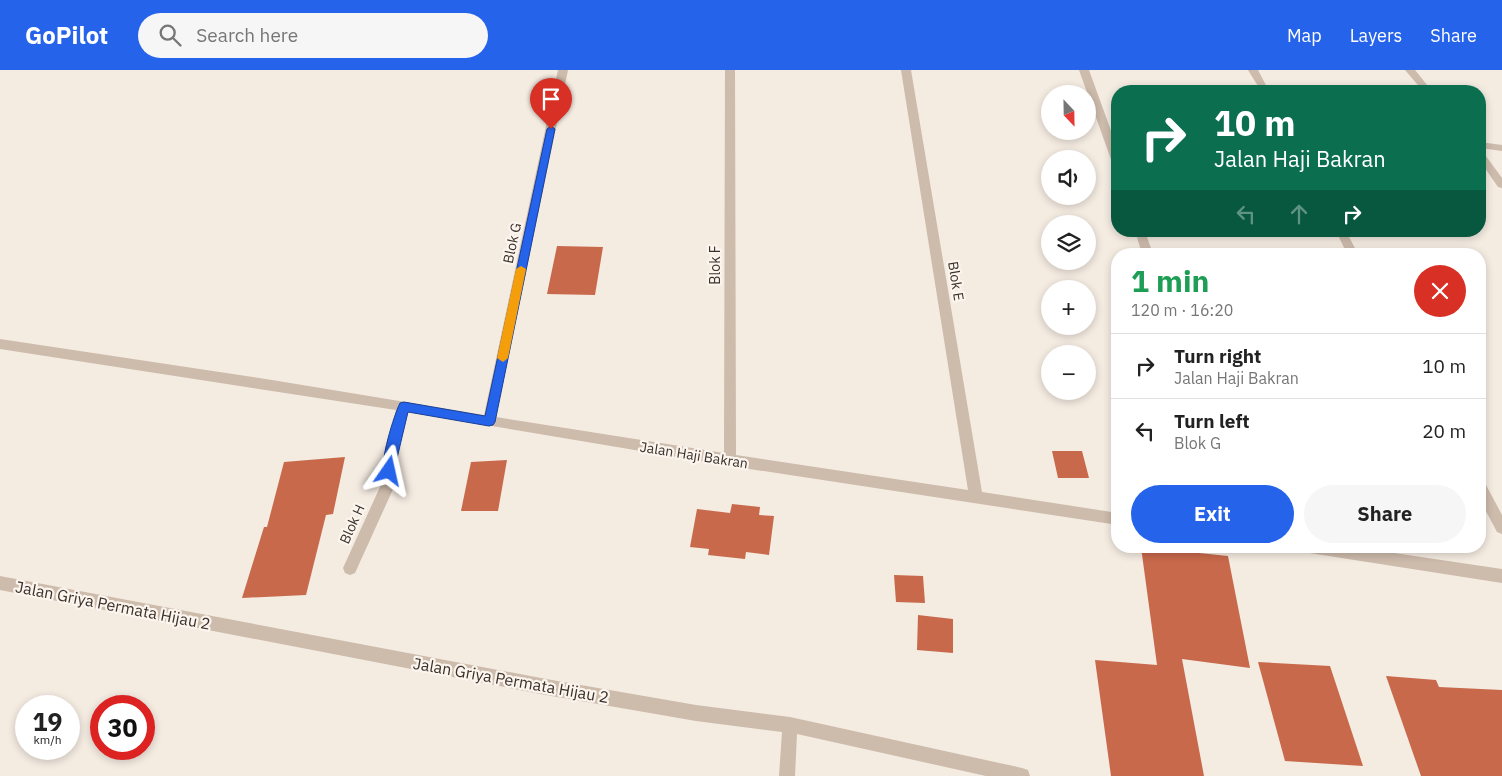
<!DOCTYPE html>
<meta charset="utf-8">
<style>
:root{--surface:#fff;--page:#f6f6f6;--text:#222;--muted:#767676;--line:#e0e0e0;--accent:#2563eb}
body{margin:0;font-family:"IBM Plex Sans",sans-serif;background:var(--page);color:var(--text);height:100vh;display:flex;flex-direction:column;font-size:19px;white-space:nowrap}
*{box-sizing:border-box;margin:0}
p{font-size:16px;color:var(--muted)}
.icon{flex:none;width:28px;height:28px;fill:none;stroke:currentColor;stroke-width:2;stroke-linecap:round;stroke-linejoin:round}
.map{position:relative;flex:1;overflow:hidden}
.panel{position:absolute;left:1111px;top:178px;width:375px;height:305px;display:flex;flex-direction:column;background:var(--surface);border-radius:20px;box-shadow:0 2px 8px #0003}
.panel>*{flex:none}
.top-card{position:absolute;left:1111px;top:15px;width:375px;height:152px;border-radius:20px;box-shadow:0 2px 8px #0003;background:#0b6e4f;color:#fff;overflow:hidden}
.needle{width:32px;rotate:158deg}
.fabs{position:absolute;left:1041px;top:15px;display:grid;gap:10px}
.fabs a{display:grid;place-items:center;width:55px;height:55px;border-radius:50%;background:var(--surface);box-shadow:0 2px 8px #0003;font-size:25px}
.speed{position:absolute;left:15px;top:625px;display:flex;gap:10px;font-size:25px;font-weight:700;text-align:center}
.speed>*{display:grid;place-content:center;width:65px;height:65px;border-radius:50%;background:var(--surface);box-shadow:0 2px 8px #0003;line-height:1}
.speed small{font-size:12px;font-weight:400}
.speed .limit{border:8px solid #d22;background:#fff;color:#111}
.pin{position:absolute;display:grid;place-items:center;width:42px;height:42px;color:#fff;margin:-51px -21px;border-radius:50% 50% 50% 0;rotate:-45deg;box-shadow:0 0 5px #0007}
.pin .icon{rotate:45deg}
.me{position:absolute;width:55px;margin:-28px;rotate:11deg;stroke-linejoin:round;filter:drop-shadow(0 0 4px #0008)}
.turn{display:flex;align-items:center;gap:18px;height:105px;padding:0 20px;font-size:22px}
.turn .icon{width:65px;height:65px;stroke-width:2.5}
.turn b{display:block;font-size:35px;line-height:42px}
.lanes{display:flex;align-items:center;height:48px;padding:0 20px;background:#0003;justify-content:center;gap:25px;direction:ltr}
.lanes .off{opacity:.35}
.round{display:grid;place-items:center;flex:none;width:52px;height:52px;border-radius:26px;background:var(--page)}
.head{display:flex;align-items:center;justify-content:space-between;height:85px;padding:0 20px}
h1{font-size:30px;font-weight:800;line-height:38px;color:#1e9e55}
.button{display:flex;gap:10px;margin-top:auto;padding:10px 20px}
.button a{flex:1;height:58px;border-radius:30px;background:var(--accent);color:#fff;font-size:20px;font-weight:800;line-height:58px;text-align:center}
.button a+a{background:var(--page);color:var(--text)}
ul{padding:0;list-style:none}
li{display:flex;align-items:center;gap:15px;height:65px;padding:0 20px;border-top:1px solid var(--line)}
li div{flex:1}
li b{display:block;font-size:19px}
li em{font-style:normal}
header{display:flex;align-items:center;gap:30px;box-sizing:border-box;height:70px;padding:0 25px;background:var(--accent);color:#fff}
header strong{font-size:24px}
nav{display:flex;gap:28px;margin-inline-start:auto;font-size:18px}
.search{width:350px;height:45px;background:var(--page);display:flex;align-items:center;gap:12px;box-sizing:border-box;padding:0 18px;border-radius:28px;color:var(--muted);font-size:19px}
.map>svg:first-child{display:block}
</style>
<header>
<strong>GoPilot</strong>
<div class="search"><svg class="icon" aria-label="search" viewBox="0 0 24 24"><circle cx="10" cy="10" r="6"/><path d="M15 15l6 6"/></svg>Search here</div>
<nav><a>Map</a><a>Layers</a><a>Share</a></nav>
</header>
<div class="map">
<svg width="1502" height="706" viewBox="0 0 1502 706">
<rect width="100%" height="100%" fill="#f4ebe1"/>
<path fill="#c8694b" d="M557,176l46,1 -8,48 -48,-1z
M1052,381h30l7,27h-31z
M345,387l-12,57 -7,1 -20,80 -64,3 22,-71h3l17,-65z
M507,390l-9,51h-37l10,-49z
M732,434l28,3 -1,8 15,1 -5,39 -23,-3 -1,7 -37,-4 1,-6 -19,-2 7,-38 33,4z
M1141,477l87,9 22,112 -68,-9 22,117h-93l-16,-116 62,5z
M894,505l29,1 2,27 -29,-1z
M918,545l35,4v34l-36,-3z
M1258,592l72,4 33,100 -78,-5z
M1386,606l50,4 3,7 63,3v86h-81z"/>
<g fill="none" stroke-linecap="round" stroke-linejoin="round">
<path fill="#cdbbac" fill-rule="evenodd" d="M558,0h10l-72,347 228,36 1,-383h10l1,385 232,35 -67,-420h10l71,422 136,21v12l-388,-59 -322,-54 -11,43 -3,32 -39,86 -5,2 -5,-2 -2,-5 37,-81 5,-32 11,-45 -396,-61v-10l272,41 212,35z
M1079,0h10l29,80v18l-5,-3z
M1248,0h10l11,21h-8z
M1405,0h10l17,21h-9z
M1480,72l22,3v6l-22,-3z
M1480,81l3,1 19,26v10l-4,-1 -18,-26z
M1135,161h10l8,23h-11z
M1336,161h10l12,23h-11z
M1480,411l5,2 17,32v19l-5,-2 -17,-32z
M1296,476h51l155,23v14l-199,-31 -5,-2z
M0,506l546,103 150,26 94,12 232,51 6,2 2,6h-44l-189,-42 -2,42h-16l3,-44 -86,-11 -150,-26 -546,-105z"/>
</g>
<path fill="#2563eb" stroke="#184099" d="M551,56l4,3 -60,293 -2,3 -4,1 -81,-14 -15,63 -4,1 -5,-1c-5,-12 10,-60 16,-72l4,-1 81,14 62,-287z"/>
<path fill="#f59e0b" d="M521,196l5,3 -18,89 -5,4 -6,-4 19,-89z"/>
<g text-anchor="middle" stroke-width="4.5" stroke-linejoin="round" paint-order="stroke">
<g font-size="14" fill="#3b302b" stroke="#fbf5ee">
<text transform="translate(512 173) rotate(-78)" y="5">Blok G</text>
<text transform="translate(715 195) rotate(-90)" y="5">Blok F</text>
<text transform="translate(956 211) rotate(81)" y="5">Blok E</text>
<text transform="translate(694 385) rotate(9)" y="5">Jalan Haji Bakran</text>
<text transform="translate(352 454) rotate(-66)" y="5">Blok H</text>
</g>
<g font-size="16" fill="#3b302b" stroke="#fbf5ee">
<text transform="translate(113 535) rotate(11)" y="6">Jalan Griya Permata Hijau 2</text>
<text transform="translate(511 610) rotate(10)" y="6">Jalan Griya Permata Hijau 2</text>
</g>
</g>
</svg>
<div class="fabs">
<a><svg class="needle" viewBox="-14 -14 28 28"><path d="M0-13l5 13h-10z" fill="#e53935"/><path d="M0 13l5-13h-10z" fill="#767676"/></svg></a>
<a><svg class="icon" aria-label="sound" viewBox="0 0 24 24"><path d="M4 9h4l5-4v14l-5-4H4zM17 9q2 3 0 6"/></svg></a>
<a><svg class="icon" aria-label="layers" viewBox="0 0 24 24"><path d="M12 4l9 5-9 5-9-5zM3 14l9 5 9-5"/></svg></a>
<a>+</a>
<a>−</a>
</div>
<div class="speed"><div>19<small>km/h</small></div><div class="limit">30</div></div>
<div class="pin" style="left:551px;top:59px;background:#d93025"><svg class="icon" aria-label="arrive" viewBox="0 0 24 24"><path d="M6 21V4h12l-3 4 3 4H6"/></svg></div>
<svg class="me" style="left:389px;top:401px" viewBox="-20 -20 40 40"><path d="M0-17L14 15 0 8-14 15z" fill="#2563eb" stroke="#fff" stroke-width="4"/></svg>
<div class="top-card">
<div class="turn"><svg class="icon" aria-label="right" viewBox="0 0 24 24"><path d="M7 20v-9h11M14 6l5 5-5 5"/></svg><div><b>10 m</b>Jalan Haji Bakran</div></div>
<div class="lanes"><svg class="icon off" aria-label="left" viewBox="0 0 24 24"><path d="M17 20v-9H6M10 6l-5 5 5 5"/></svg><svg class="icon off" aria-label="ahead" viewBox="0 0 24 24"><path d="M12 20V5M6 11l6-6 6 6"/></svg><svg class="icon" aria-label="right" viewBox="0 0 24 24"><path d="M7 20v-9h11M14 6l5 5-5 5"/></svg></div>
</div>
<section class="panel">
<div class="head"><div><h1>1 min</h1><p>120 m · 16:20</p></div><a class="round" style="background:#d93025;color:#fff"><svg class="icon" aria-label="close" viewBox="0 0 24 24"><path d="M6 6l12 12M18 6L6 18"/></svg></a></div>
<ul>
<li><svg class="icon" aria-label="right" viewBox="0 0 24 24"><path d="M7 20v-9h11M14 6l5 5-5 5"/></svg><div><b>Turn right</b><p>Jalan Haji Bakran</p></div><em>10 m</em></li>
<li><svg class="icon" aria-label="left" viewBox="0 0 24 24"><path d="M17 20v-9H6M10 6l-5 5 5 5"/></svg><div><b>Turn left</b><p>Blok G</p></div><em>20 m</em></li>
</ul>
<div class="button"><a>Exit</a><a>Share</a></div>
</section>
</div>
